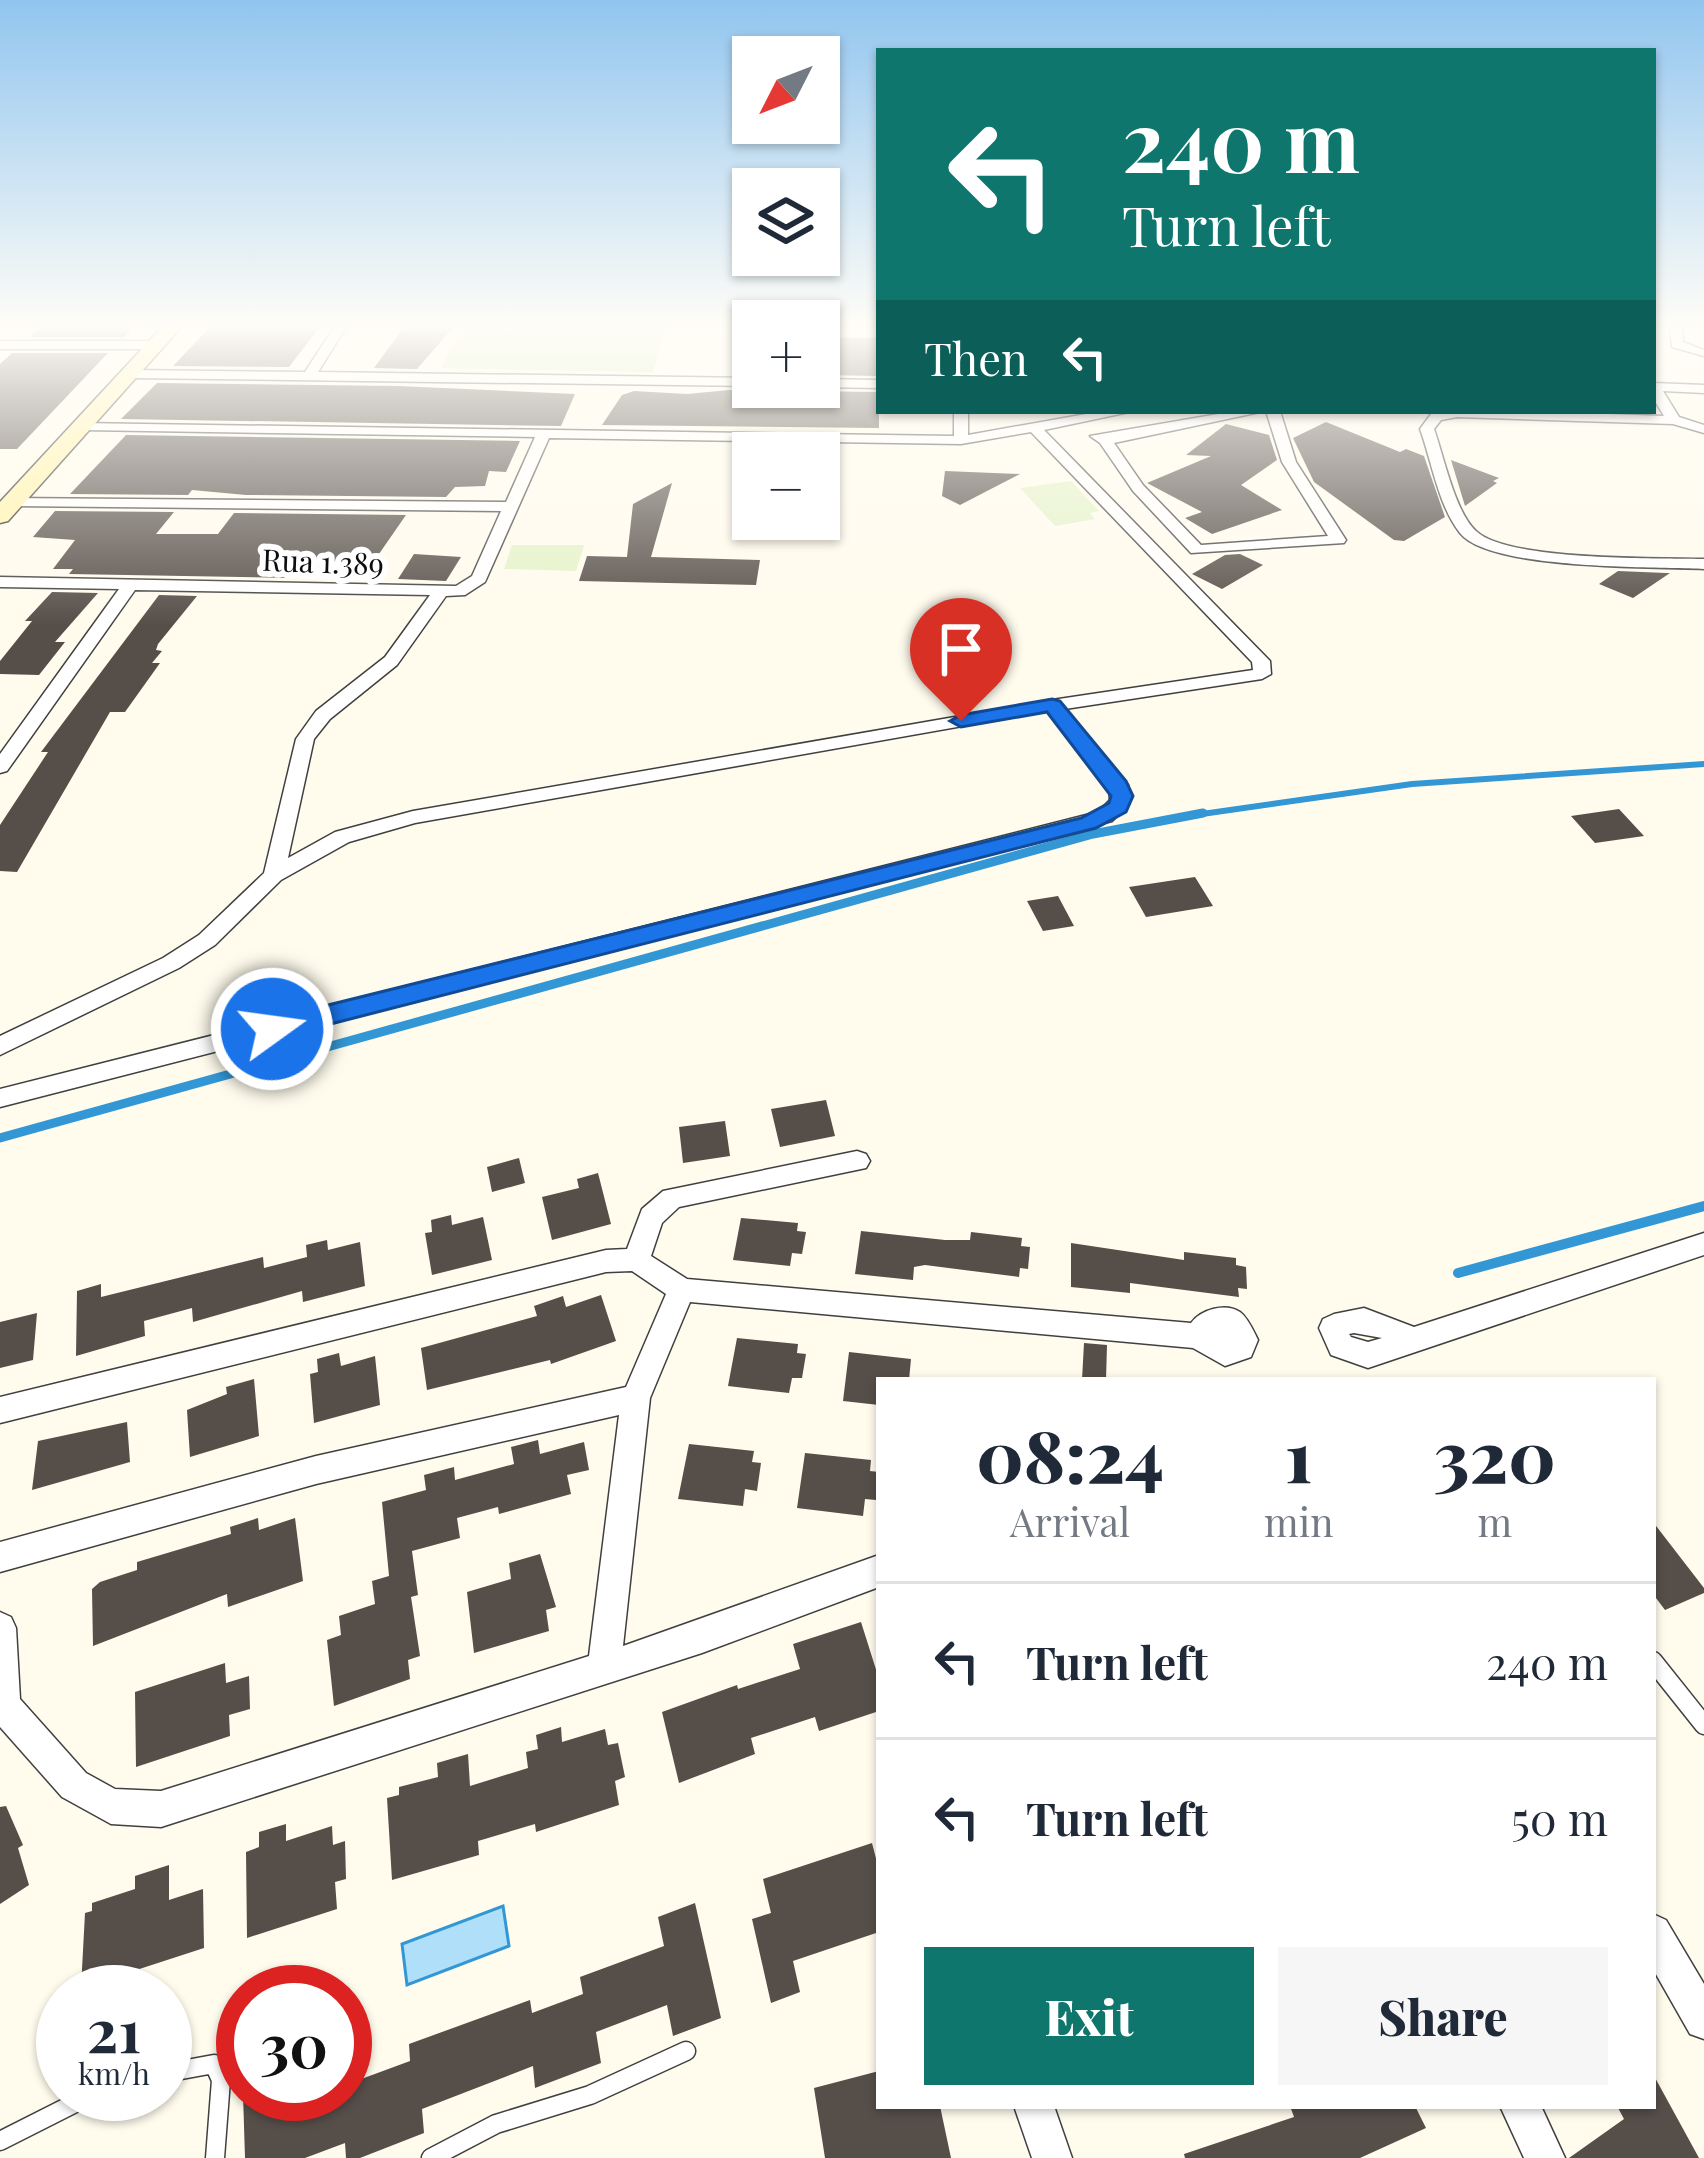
<!DOCTYPE html>
<meta charset="utf-8">
<style>
:root{--surface:#fff;--page:#f6f6f7;--text:#1f2937;--muted:#747a83;--line:#e0e1e3;--accent:#0f766e}
body{margin:0;font-family:"Playfair Display",serif;background:var(--page);color:var(--text);height:100vh;display:flex;flex-direction:column;font-size:45px;white-space:nowrap}
*{box-sizing:border-box;margin:0}
p{font-size:39px;color:var(--muted)}
.icon{flex:none;width:66px;height:66px;fill:none;stroke:currentColor;stroke-width:2;stroke-linecap:round;stroke-linejoin:round}
.map{position:relative;flex:1;overflow:hidden}
.side{position:absolute;left:876px;top:1377px;width:780px;height:732px;display:flex;flex-direction:column;background:var(--surface);border-radius:0px;box-shadow:0 3px 9px #0004}
.side>*{flex:none}
.hud{position:absolute;left:876px;top:48px;width:780px;height:366px;border-radius:0px;box-shadow:0 3px 9px #0004;background:#0f766e;color:#fff;overflow:hidden}
.needle{width:78px;rotate:228deg}
.controls{position:absolute;left:732px;top:36px;display:grid;gap:24px}
.controls a{display:grid;place-items:center;width:108px;height:108px;border-radius:0px;background:var(--surface);box-shadow:0 3px 9px #0004;font-size:60px}
.speed{position:absolute;left:36px;top:1965px;display:flex;gap:24px;font-size:60px;font-weight:700;text-align:center}
.speed>*{display:grid;place-content:center;width:156px;height:156px;border-radius:50%;background:var(--surface);box-shadow:0 3px 9px #0004;line-height:1}
.speed small{font-size:30px;font-weight:400}
.speed .limit{border:18px solid #d22;background:#fff;color:#111}
.pin{position:absolute;display:grid;place-items:center;width:102px;height:102px;color:#fff;margin:-123px -51px;border-radius:50% 50% 50% 0;rotate:-45deg;box-shadow:0 0 12px #0007}
.pin .icon{rotate:45deg}
.me{position:absolute;width:132px;margin:-66px;rotate:76deg;stroke-linejoin:round;filter:drop-shadow(0 0 9px #0008)}
.turn{display:flex;align-items:center;gap:42px;height:252px;padding:0 48px;font-size:54px}
.turn .icon{width:156px;height:156px;stroke-width:2.5}
.turn b{display:block;font-size:84px;line-height:102px}
.then{display:flex;align-items:center;height:114px;padding:0 48px;background:#0003;gap:24px;font-size:45px}
.eta{display:flex;justify-content:space-evenly;align-items:center;height:204px;text-align:center}
.eta b{font-size:72px;font-weight:800;line-height:84px}
.button{display:flex;gap:24px;margin-top:auto;padding:24px 48px}
.button a{flex:1;height:138px;border-radius:0px;background:var(--accent);color:#fff;font-size:48px;font-weight:800;line-height:138px;text-align:center}
.button a+a{background:var(--page);color:var(--text)}
ul{padding:0;list-style:none}
li{display:flex;align-items:center;gap:36px;height:156px;padding:0 48px;border-top:3px solid var(--line)}
li div{flex:1}
li b{display:block;font-size:45px}
li em{font-style:normal}
.map>svg:first-child{display:block}
</style>
<div class="map">
<svg width="1704" height="2158" viewBox="0 0 1704 2158">
<rect width="100%" height="100%" fill="#fffbed"/>
<path fill="#d2ebb5" d="M466,324h200l-13,48 -212,-4z"/>
<path fill="#e4f2c7" d="M1071,481l28,30 -9,2 5,6 -40,7 -35,-38z
M512,545h72l-8,26 -72,-2z"/>
<path fill="#afdff9" stroke="#3297d4" stroke-width="3" d="M503,1906l6,40 -102,39 -5,-41z"/>
<g fill="none" stroke-linecap="round" stroke-linejoin="round">
<path stroke="#3297d4" stroke-width="6" d="M1188,816l224,-32 292,-20"/>
<path stroke="#3297d4" stroke-width="9" d="M0,1138l1093,-304 110,-21"/>
<path stroke="#3297d4" stroke-width="10" d="M1458,1273l246,-67"/>
</g>
<path fill="#564e49" d="M213,324h109l-33,43 -116,-1z
M406,324h50l-39,45 -43,-1z
M741,324h12v50l-21,-1z
M87,325h47l-9,12h-95l9,-9z
M819,337l60,1v38l-60,-1z
M12,353h96l-91,96h-17v-85z
M157,383l242,3 176,8 -14,32 -440,-7z
M729,390l150,2v36l-277,-3 20,-30 12,-4 53,3z
M1326,422l74,30 6,-3 18,7 21,61 -41,24 -10,-1 -80,-58 -21,-44z
M1226,424l43,11 8,25 -36,25 41,25 -70,24 -27,-16 17,-6 -55,-29 64,-27 -25,-1z
M126,435l394,6 -14,31 -17,-1 -4,15 -30,1 -9,10 -200,-2 -54,-5 -4,5 -118,-1z
M1451,460l48,18 -6,3 4,2 -32,23z
M945,471l75,3 -60,31 -18,-9z
M672,483l-21,74 109,3 -4,25 -177,-4 8,-25 40,1 6,-53z
M55,511l119,1 -18,22h62l16,-21 172,2 -34,49 -58,-4 -13,18 -232,-4 4,-5h-20l22,-29 -42,-3z
M414,554l47,3 -15,24 -48,-2z
M1240,554l23,11 -41,24 -30,-15 33,-19z
M1618,571l48,2h4l-37,25 -34,-14z
M52,592l46,1 -43,49h10l-26,33 -39,-1v-13l32,-40h-7z
M159,595l38,1 -39,48 -2,6 6,1 -10,12h8l-35,49h-15l-93,160 -17,-1v-46l48,-73h-7z
M1619,809l25,27 -49,7 -24,-27z
M1195,877l18,29 -67,11 -17,-30z
M1058,896l16,30 -31,5 -16,-30z
M826,1100l9,36 -55,11 -9,-38z
M725,1121l5,35 -47,7 -4,-36z
M519,1158l6,25 -33,9 -5,-25z
M598,1173l13,51 -59,16 -10,-43 37,-9 -2,-9z
M451,1215l1,10 31,-8 9,43 -60,15 -7,-42 7,-1 -1,-12z
M741,1218l57,5 -1,8 9,1 -4,22 -10,-1 -2,13 -57,-6z
M861,1231l84,9h25l1,-8 51,6 -1,8 9,1 -2,22 -8,-1 -1,9 -94,-12 -11,2 -1,13 -58,-6z
M327,1240l1,10 32,-8 5,44 -62,16 -1,-11 -109,31 -1,-14 -48,13 1,15 -69,20 1,-65 24,-7v13l162,-40 1,11 43,-11 -1,-12z
M1071,1243l113,17v-8l52,6v7l10,2 1,22 -9,-1 1,9 -109,-14v10l-59,-6z
M601,1295l15,46 -65,23 -1,-4 -123,30 -6,-42 116,-32 -3,-10 29,-10 3,11z
M37,1313l-4,47 -33,8v-46z
M737,1338l61,6 -1,9 9,1 -4,24h-10l-3,15 -61,-7z
M1084,1343l23,2 -1,35h-24z
M849,1352l62,7 -2,21h-30v25l-36,-4z
M339,1353l2,13 34,-10 5,49 -66,18 -4,-49 8,-2 -1,-13z
M254,1379l5,57 -69,21 -3,-47 40,-16 -1,-7z
M127,1422l3,40 -98,28 6,-49z
M538,1440l2,14 44,-12 5,28 -22,5 4,19 -72,20 -1,-7 -41,11 3,20 -48,13 6,44 -7,2 9,59 -12,4 2,19 -76,27 -7,-66 14,-5 -2,-19 36,-12 -3,-23 17,-5 -7,-74 44,-12 -2,-15 30,-8 1,13 59,-16 -3,-17z
M689,1444l65,7 -2,11 9,1 -4,28 -12,-2 -2,17 -65,-7z
M805,1453l66,7 -1,11 9,1 -3,28 -11,-1 -2,17 -66,-8z
M258,1518l1,12 36,-12 8,63 -75,26 -1,-13 -134,52 -1,-57 8,-7 37,-12v-8l94,-28 -1,-7z
M1653,1522l51,66v5l-39,17 -12,-16z
M540,1554l16,53 -10,3 3,21 -75,22 -7,-61 44,-13 -2,-16z
M861,1622l18,57v32l-60,20 -4,-14 -64,21 4,16 -76,29 -17,-71 75,-27 1,4 62,-20 -7,-25z
M225,1663l1,20 23,-7 1,33 -21,6 1,21 -94,31 -1,-75z
M561,1727l1,15 43,-13 3,16 10,-2 7,34 -10,4 4,24 -83,27 -1,-8 -57,17 1,14 -87,25 -5,-82 12,-3v-8l39,-10 -1,-14 31,-9 2,32 58,-18 -2,-16 12,-3 -2,-14z
M6,1806l17,39 -5,3 11,37 -29,19v-97z
M286,1824v17l46,-15 1,19 12,-4 1,38 -11,3 2,27 -90,29 -1,-86 13,-5v-15z
M872,1843l7,27v62l-86,29 7,31 -29,11 -19,-84 19,-6 -8,-34z
M169,1865v35l34,-11 1,59 -123,40 4,-75 7,-2v-8l43,-14v-13z
M695,1903l26,115 -48,18 -6,-31 -71,27 5,31 -66,25 -2,-22 -111,43 2,24 -64,25h-14l-1,-15 -40,15h-60l-2,-64h102v-9l65,-24 -1,-17 121,-44 2,13 51,-19 -3,-17 84,-31 -6,-29z
M879,2071v35h61l11,52h-126l-11,-70z
M1653,2074l46,84h-130l55,-39 -7,-13h36z
M1290,2106h125l11,22 -66,30h-175l-1,-4 110,-37z"/>
<g fill="none" stroke-linecap="round" stroke-linejoin="round">
<defs>
<path id="service" d="M1653,1661l51,64
M165,2073l49,-9 7,16 -6,78
M0,2141l93,-47
M431,2158l65,-34 94,-29 96,-44"/>
<path id="minor" d="M336,324h12l-30,48 435,6v8l-623,-8 -7,-4 7,-4 175,2z
M1670,324h12l1,18 21,8v6l-32,-9z
M0,341h156l6,4 -6,4h-156z
M819,379l60,1v8l-60,-1z
M1653,383l51,2v8l-41,-2 16,26 25,8v8l-31,-9 -216,-7 -16,3 -7,9c10,28 21,83 42,102 31,30 182,27 228,28v10c-49,-2 -215,1 -244,-36 -22,-28 -28,-71 -40,-104l11,-15 93,-3 140,5 -11,-18z
M954,411h14v24l135,-24h31l-90,19 226,231 1,13 -9,5 -197,30 63,76 1,19 -17,17 -1112,286v-18l1098,-277 12,-12 -1,-14 -62,-75 -632,112 -66,19 -68,38 -66,65 -36,23 -179,87v-19l163,-78 36,-23 65,-62 32,-134 20,-28 69,-54 45,-62 -295,-5 -128,181 -7,2v-19l119,-165 -119,-2v-10l456,9 16,-10 29,-65 -488,-5 -5,-2v-6l498,4 29,-65 -451,-7 -7,-4 2,-3 875,13zM1031,432l221,230 1,8 -201,30 -639,111 -78,21 -47,26 26,-119 16,-20 67,-54 49,-69 19,-1 20,-13 64,-144 412,6z
M1236,411h29l-151,32 29,42 58,60 127,-9 -46,-74 -16,-51h14l16,51 50,78 -2,3 -153,10 -58,-62 -33,-48 -10,-7z
M857,1151l9,3 4,7 -4,7 -187,39 -17,16 -11,33 36,23 504,44c9,-13 34,-21 49,-11 8,6 14,20 18,28l-7,17 -26,9 -32,-18 -503,-46 -40,96 -27,248 256,-91v32l-177,66 -541,174 -50,-3 -49,-27 -62,-70v-115l11,5 5,11 4,71 66,74 29,16 46,2 428,-135 30,-241 -303,69 -316,88v-30l316,-86 310,-69 40,-93 -34,-23 -26,1 -606,151v-26l606,-147 21,-1 15,-40 21,-18z
M1704,1233v22l-336,113 -37,-13 -12,-27 4,-9 11,-5 30,-6 50,19zM1354,1333l28,5 -14,4 -17,-5 -2,-3z
M1653,1914l13,6 38,64v55l-14,-5 -37,-65z
M1014,2106h40l18,52h-40z
M1500,2106h41l24,52h-41z"/>
<path id="secondary" d="M165,324h19l-176,197 -8,2v-21z"/>
</defs>
<use href="#service" stroke="#404040" stroke-width="21"/>
<use href="#minor" stroke="#404040" stroke-width="3"/>
<use href="#secondary" stroke="#2f2f2f" stroke-width="3"/>
<use href="#service" stroke="#fff" stroke-width="18"/>
<use href="#minor" fill="#fff" fill-rule="evenodd"/>
<use href="#secondary" fill="#fff3a8" fill-rule="evenodd"/>
</g>
<linearGradient id="sky" x2="0" y2="1"><stop stop-color="#91c5ef"/><stop offset="0.52" stop-color="#fffdf7"/><stop offset="1" stop-color="#fffdf7" stop-opacity="0"/></linearGradient>
<rect width="1704" height="626" fill="url(#sky)"/>
<path fill="#1a73e8" stroke="#114b97" stroke-width="3" d="M1052,699l8,2 66,80 7,15 -7,16 -30,16 -824,211 -13,-10 13,-10 809,-201 28,-15 2,-7 -64,-84 -86,15 -11,-6 11,-6z"/>
<g text-anchor="middle" stroke-width="12" stroke-linejoin="round" paint-order="stroke">
<g font-size="30" fill="#0d0d0d" stroke="#fff">
<text transform="translate(323 563) rotate(2)" y="10">Rua 1.389</text>
</g>
</g>
</svg>
<div class="controls">
<a><svg class="needle" viewBox="-14 -14 28 28"><path d="M0-13l5 13h-10z" fill="#e53935"/><path d="M0 13l5-13h-10z" fill="#747a83"/></svg></a>
<a><svg class="icon" aria-label="layers" viewBox="0 0 24 24"><path d="M12 4l9 5-9 5-9-5zM3 14l9 5 9-5"/></svg></a>
<a>+</a>
<a>−</a>
</div>
<div class="speed"><div>21<small>km/h</small></div><div class="limit">30</div></div>
<div class="pin" style="left:961px;top:721px;background:#d93025"><svg class="icon" aria-label="arrive" viewBox="0 0 24 24"><path d="M6 21V4h12l-3 4 3 4H6"/></svg></div>
<svg class="me" style="left:272px;top:1029px" viewBox="-20 -20 40 40"><circle r="17" fill="#1a73e8" stroke="#fff" stroke-width="3"/><path d="M0-11L8 9 0 5-8 9z" fill="#fff"/></svg>
<div class="hud">
<div class="turn"><svg class="icon" aria-label="left" viewBox="0 0 24 24"><path d="M17 20v-9H6M10 6l-5 5 5 5"/></svg><div><b>240 m</b>Turn left</div></div>
<div class="then">Then<svg class="icon" aria-label="left" viewBox="0 0 24 24"><path d="M17 20v-9H6M10 6l-5 5 5 5"/></svg></div>
</div>
<section class="side">
<div class="eta">
<div><b>08:24</b><p>Arrival</p></div>
<div><b>1</b><p>min</p></div>
<div><b>320</b><p>m</p></div>
</div>
<ul>
<li><svg class="icon" aria-label="left" viewBox="0 0 24 24"><path d="M17 20v-9H6M10 6l-5 5 5 5"/></svg><div><b>Turn left</b></div><em>240 m</em></li>
<li><svg class="icon" aria-label="left" viewBox="0 0 24 24"><path d="M17 20v-9H6M10 6l-5 5 5 5"/></svg><div><b>Turn left</b></div><em>50 m</em></li>
</ul>
<div class="button"><a>Exit</a><a>Share</a></div>
</section>
</div>
